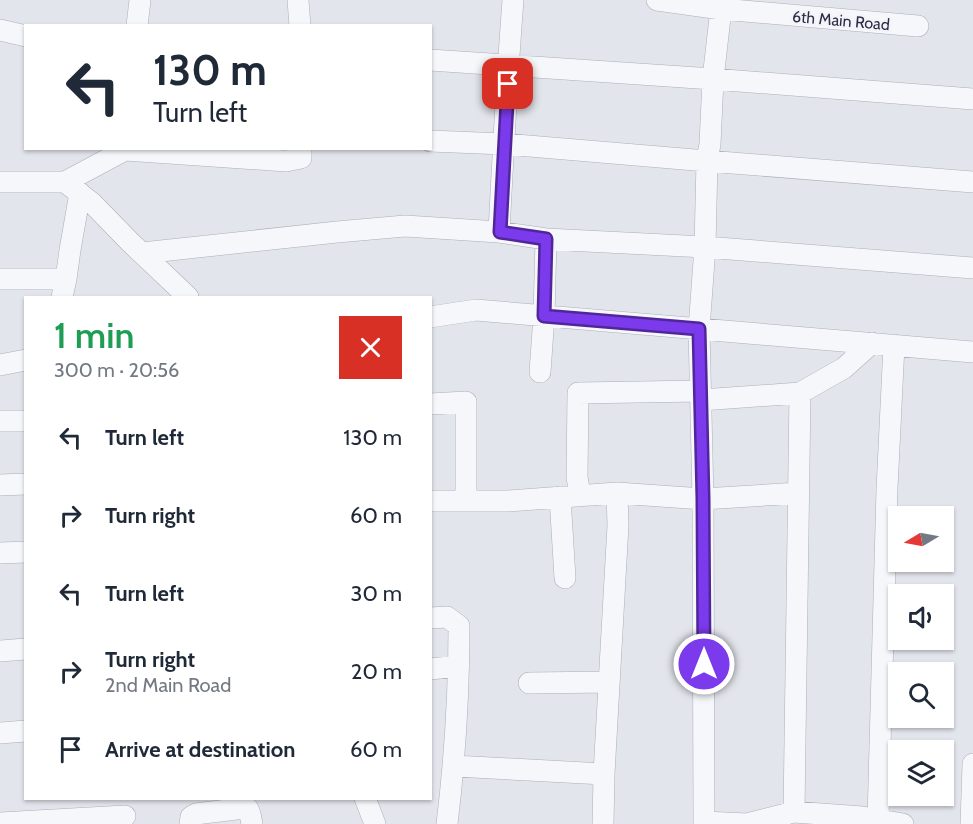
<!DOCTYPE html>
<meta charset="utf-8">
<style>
:root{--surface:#fff;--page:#f2f2f3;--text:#1f2937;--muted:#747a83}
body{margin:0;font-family:Cabin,sans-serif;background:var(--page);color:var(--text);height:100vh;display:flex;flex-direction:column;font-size:22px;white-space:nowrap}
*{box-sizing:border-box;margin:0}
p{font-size:20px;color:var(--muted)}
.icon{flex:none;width:33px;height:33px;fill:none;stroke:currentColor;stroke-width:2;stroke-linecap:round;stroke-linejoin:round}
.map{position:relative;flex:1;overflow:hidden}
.details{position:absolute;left:24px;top:296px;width:408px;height:504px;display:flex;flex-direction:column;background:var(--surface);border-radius:0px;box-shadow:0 2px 4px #0004}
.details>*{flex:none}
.hud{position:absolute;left:24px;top:24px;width:408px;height:126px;border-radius:0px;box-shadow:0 2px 4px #0004;background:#fff;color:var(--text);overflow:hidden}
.needle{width:39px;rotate:260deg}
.fabs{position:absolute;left:888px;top:506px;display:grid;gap:12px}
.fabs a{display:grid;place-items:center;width:66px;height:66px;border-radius:0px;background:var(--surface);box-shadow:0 2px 4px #0004;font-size:30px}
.pin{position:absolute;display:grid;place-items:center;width:51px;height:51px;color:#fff;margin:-26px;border-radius:12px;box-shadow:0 3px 9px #0006}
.me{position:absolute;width:66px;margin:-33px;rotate:0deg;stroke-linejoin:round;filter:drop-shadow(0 0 4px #0008)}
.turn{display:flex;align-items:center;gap:21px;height:126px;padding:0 30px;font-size:27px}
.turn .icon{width:78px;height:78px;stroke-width:2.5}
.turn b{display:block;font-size:42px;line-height:51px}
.round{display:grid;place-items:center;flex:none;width:63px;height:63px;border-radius:0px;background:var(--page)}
.head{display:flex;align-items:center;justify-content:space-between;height:102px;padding:0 30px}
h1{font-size:36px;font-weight:600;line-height:45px;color:#1e9e55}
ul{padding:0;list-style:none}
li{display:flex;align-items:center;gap:18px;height:78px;padding:0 30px}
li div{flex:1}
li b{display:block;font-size:22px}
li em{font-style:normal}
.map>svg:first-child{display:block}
</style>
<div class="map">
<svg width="973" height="824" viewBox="0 0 973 824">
<rect width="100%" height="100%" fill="#e3e5ec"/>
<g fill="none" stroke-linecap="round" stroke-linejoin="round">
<defs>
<path id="minor" d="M298,0l2,26
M657,0l64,9 197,17
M722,0l-9,79 -3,65 -3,17 -2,86 -6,82 4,170 1,323 43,2 47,-12 68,5 41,7
M137,26l3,-26
M0,30l26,6
M430,60l283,19 260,20
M430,141l74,3 203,17 266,21
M0,182h65l27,21 38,39 58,55
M65,182l60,-32 161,11 15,-3v-10
M499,232c4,-78 8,-155 14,-232
M142,253l195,-21 68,-6 94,6 47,7 159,8 268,21
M0,279h66
M62,297l4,-18 4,-29 10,-57
M430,317l46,-7 497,42
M0,365l26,-5
M540,372l4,-56 2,-77
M701,400l99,-7 44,-25 28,-25
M430,404l36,-2v99
M0,421h26
M0,485l26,-1
M580,495l-3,-18 1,-84 122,-2
M560,497l5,81
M430,501h78l109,-8 86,6 95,-6
M0,553l26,-1
M430,618l17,-1 12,9c0,67 -4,132 -12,198
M0,651l26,-2
M430,669l29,-3
M529,683l80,-1
M0,733l26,-2
M454,766l150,8
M365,798l10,26
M794,812l6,-419
M878,820l9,-331 7,-144
M0,823l125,-7
M190,824l1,-7 5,-3 48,-6 4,1 2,5 2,10
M603,824l1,-50 14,-249 -1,-32
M971,824l2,-60"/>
</defs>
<use href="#minor" stroke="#acaeba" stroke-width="22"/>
<use href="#minor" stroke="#f6f7fa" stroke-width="21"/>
</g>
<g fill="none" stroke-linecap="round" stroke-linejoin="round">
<defs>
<path id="route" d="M508,84l-8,148 46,7 -2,77 155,13 4,170 1,165"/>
</defs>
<use href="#route" stroke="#51269a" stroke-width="15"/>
<use href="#route" stroke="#7c3aed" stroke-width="10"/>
</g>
<g text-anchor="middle" stroke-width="4.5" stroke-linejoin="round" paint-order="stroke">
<g font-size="16" fill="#2a2e45" stroke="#f3f4f9">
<text transform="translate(841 20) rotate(5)" y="6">6th Main Road</text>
</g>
</g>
</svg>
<div class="fabs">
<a><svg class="needle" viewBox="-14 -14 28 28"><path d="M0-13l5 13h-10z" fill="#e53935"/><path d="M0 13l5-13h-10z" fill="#747a83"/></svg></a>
<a><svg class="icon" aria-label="sound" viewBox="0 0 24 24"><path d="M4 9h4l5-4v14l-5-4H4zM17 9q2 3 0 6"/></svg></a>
<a><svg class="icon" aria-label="search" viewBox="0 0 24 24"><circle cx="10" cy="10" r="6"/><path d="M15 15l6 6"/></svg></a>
<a><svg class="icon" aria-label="layers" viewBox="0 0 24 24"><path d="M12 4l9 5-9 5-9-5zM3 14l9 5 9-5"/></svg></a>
</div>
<div class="pin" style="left:508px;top:84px;background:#d93025"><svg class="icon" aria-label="arrive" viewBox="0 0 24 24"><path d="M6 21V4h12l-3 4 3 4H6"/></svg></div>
<svg class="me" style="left:704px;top:664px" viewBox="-20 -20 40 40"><circle r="17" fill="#7c3aed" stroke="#fff" stroke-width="3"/><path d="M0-11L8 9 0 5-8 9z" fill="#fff"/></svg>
<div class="hud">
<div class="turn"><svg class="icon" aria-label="left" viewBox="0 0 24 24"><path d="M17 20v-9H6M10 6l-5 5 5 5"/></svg><div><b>130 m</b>Turn left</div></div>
</div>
<section class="details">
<div class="head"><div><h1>1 min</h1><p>300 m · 20:56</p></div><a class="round" style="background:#d93025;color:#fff"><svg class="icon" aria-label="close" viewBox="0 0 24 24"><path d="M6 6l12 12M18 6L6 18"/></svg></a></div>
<ul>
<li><svg class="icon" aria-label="left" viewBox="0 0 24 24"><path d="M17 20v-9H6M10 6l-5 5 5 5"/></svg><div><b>Turn left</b></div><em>130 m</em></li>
<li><svg class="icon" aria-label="right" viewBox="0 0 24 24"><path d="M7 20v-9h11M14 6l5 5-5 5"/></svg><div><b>Turn right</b></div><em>60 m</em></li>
<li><svg class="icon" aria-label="left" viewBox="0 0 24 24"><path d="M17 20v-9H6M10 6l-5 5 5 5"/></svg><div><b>Turn left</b></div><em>30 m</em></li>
<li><svg class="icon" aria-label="right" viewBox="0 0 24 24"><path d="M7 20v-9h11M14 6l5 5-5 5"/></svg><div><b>Turn right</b><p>2nd Main Road</p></div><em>20 m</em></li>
<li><svg class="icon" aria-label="arrive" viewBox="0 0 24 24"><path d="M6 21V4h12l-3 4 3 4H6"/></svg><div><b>Arrive at destination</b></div><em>60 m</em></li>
</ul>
</section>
</div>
